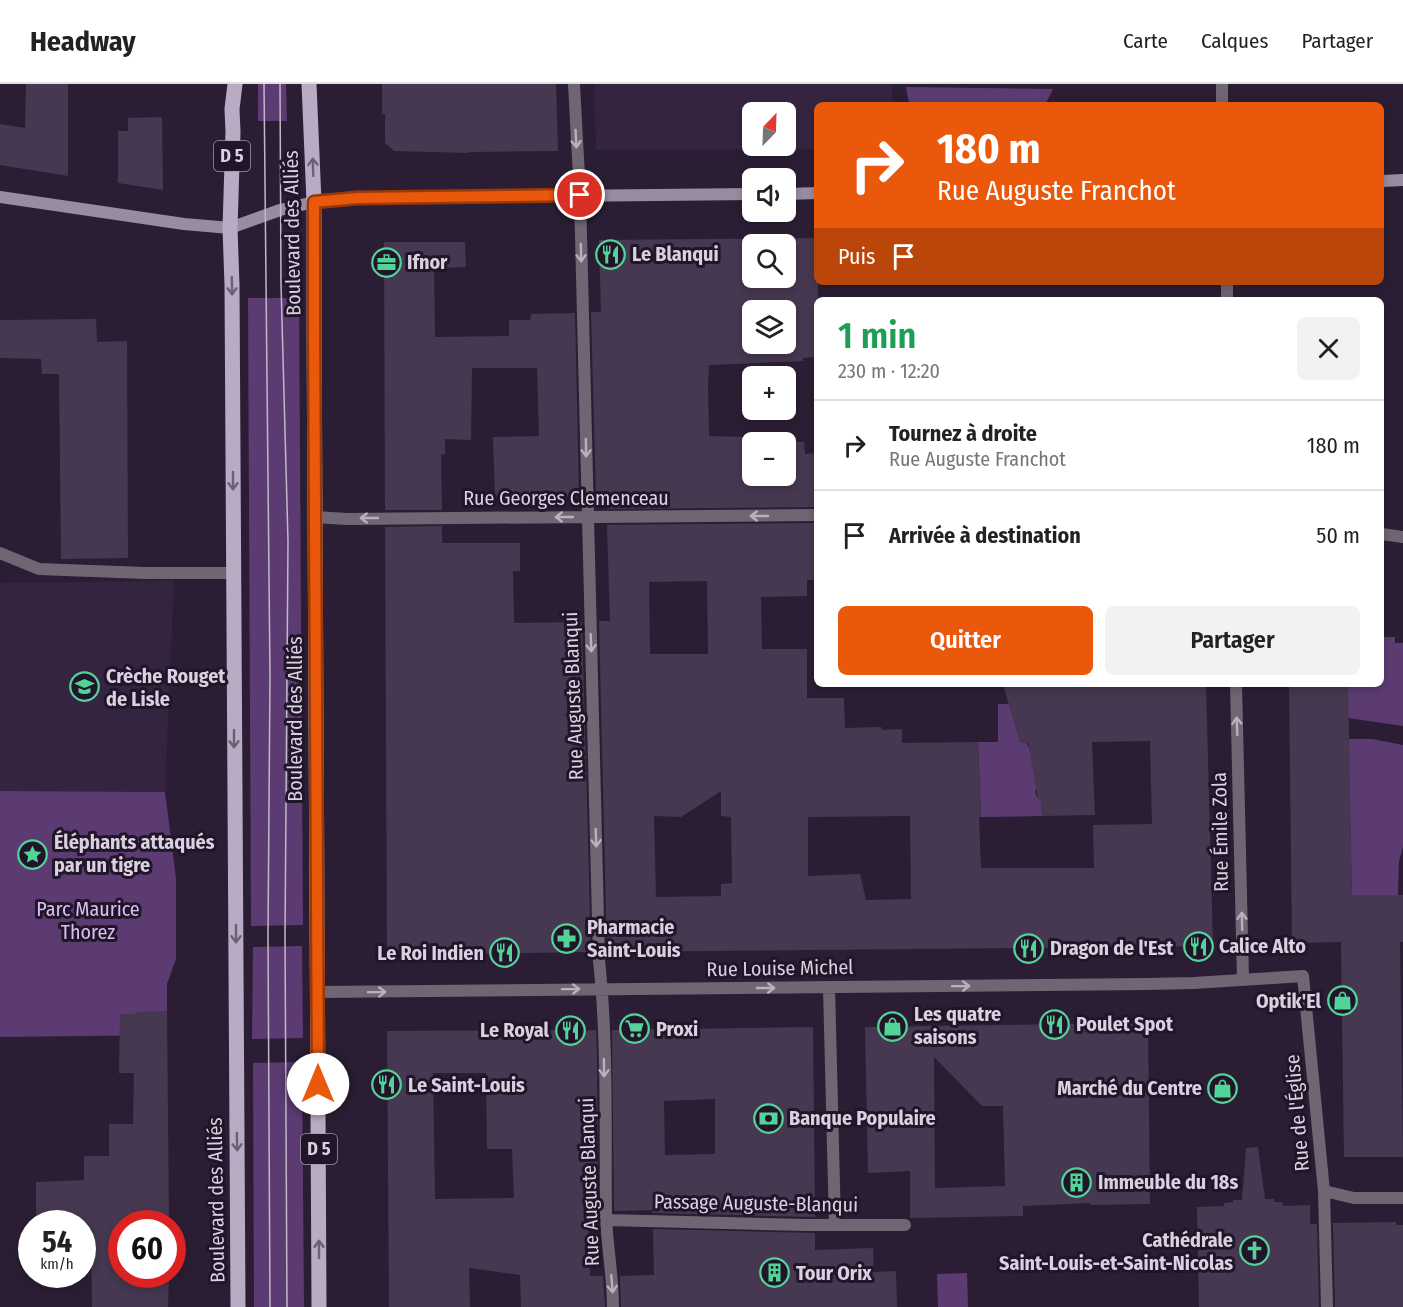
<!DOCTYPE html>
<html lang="fr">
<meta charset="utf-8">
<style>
:root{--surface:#fff;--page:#f2f2f2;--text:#222;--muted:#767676;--line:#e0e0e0;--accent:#ea580c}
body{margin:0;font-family:"Fira Sans Condensed",sans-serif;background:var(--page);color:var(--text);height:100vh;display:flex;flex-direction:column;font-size:22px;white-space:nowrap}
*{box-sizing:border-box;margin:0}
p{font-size:20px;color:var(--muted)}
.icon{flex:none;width:33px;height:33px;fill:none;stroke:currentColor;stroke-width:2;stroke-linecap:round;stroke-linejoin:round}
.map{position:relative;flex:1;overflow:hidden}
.panel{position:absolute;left:814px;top:213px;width:570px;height:390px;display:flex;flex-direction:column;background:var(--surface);border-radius:9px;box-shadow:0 3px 9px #0003}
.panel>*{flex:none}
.top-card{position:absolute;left:814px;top:18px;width:570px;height:183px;border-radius:9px;box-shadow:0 3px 9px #0003;background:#ea580c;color:#fff;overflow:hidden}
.needle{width:39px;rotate:23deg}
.tools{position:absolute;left:742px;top:18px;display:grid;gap:12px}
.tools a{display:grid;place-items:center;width:54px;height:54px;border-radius:9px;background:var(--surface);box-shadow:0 3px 9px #0003;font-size:30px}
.speed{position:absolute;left:18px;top:1126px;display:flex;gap:12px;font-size:30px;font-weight:700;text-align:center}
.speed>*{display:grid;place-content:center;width:78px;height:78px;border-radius:50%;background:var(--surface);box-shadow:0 3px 9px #0003;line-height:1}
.speed small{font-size:15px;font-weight:400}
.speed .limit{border:9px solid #d22;background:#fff;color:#111}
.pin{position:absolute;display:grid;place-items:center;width:51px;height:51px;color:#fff;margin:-26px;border:3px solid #fff;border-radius:50%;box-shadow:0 2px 6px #0007}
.me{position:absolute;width:66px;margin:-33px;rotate:0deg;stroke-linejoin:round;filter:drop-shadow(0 0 4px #0008)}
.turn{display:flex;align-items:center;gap:21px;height:126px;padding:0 24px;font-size:27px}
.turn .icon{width:78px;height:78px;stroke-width:2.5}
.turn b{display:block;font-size:42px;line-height:51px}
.then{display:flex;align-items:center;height:57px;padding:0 24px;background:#0003;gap:12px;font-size:22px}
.round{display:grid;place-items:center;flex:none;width:63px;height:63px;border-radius:9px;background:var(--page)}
.head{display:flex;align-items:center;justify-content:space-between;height:102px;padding:0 24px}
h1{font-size:36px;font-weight:600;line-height:45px;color:#1e9e55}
.primary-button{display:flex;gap:12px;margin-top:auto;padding:12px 24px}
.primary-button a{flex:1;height:69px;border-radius:9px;background:var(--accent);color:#fff;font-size:24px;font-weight:600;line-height:69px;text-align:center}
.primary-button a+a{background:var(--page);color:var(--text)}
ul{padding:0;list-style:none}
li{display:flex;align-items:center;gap:18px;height:90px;padding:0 24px;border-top:2px solid var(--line)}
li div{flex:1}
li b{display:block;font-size:22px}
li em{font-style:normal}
header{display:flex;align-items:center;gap:36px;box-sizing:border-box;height:84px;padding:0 30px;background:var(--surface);border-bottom:2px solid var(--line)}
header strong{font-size:28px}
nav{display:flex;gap:33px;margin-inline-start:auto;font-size:21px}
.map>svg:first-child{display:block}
</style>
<header>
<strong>Headway</strong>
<nav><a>Carte</a><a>Calques</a><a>Partager</a></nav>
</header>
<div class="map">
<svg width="1403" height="1223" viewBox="0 0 1403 1223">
<rect width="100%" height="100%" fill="#2b1e34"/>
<path fill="#342440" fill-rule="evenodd" d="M594,0h298l1,21h-75l-1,44 -221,1zM753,28h33v34h-33z
M174,497l-9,211 -165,-1v-208z"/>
<path fill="#5b3b72" d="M258,0h28l1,37h-29z
M906,3l147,2 -8,16h-134l-3,-6z
M248,214h51l4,627 -52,1z
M1382,553h13v6h8v83l-55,-8v-34h34z
M998,620h107l-79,38 3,6 6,7 4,34 -4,1 1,5 5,7 1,14 -61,1 -3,-75h20z
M1348,655h24l31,6v102l-4,14 -1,34h-46z
M0,707l165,1 11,86v81l-9,25v51l-167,2z
M302,862l1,92 -51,1 1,-92z
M302,978l2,245h-50l-1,-244z
M967,1189l1,34h-30l-1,-33z"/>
<path fill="#453850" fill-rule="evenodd" d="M26,0h42v92l-68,-11v-41l25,4z
M382,0h174l2,67 -89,1v1l-75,-2 -9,-8v-29h-3z
M162,33l1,73 -45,-7v-52h10v-13z
M818,154v119l-15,1v3l-94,4 -1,23 1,48 38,1 1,-2 23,2v5h33l1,12 13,-1v54l-211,2 -1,-13h-10l-5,-184h10l-2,-72zM753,160h33v34h-33zM753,226h33v34h-33zM753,358h33v34h-33z
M384,158h81l1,25 -32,1 1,69 74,-1v-16h21l1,-6 44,-1 4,183h-84l-2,-59 46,-1 -2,-68h-65l-1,72 -26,-1v15l-4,1 1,55h-57z
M96,235l1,23 30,-1 1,217 -67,1 -2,-185h-17l-1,-15 -41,-1v-38z
M818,439v57h-11v16l-46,1 1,52h45v49h37l1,30 36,-1 1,3 20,-1v14l76,-1 3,75h-2l2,51h113l-1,-43 59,-1 -2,-83 -58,1 3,73 -53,1 -1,-14 -3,-4 -10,-55h-8l-17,-59h203l7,262 -606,6 -8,-331h11l-3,-96zM707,497l1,73h-58l-1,-72zM721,707v25l10,1 1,66 -11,1v12l-65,1 -2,-81 27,1zM910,732l1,83 -45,1 -6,-26 -52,2v-59z
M442,442v17h78v28h-7l1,52 68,-1 9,330 -204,3 -2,-428z
M1289,600h59l4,211h51v47h-3l3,215h-59l-3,-215 -49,1z
M167,927l2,213h-47v51h47l-1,32h-76l-1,-70h-9v-13h-46v-42l48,-2v-24h25v-32h24l1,-51h-15l1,-59h15v-2z
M1148,939l2,181 -60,1v-2l-67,3v10l-113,2v-47l-42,2 -3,-146zM934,973l48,49h21l2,80 -70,2z
M813,943l2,190 -162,-4v-3l-39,1 -2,-181zM715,1015v55l-50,1 -1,-54z
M583,946v1l13,-1 1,26 1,155h-10l2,65h13l2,31h-84l-1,-32 -51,-7 1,39h-81l-2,-276zM433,989h53l1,76h25l2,49 -79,1z
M1258,1063l7,52h9v3h8l1,4 27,-1v19h7l2,83h-120l-2,-100 27,-1v-3l9,-1v-2h9l4,-52z
M1396,1138v3h7v82h-68l-2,-84z
M653,1145l162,4v17l58,-2 1,24 22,-1 1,36h-276l-1,-31 34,-1z"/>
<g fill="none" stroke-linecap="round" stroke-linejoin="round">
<path stroke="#6e6773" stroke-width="12" d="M0,469l39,16 106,4h89"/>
<path stroke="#6e6773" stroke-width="12" d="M574,0l6,111 19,765c9,85 6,171 7,256 1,30 7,60 7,91
M1222,0v21
M1227,198v18
M315,433l32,2 471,-4
M1382,450l21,3
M1236,600l7,295
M829,903l6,238
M318,908l829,-8 47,-1 109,-7 21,215 3,116
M1324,1107l30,7h49
M607,1136l199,5h99"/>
<path stroke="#988da0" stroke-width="12" d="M1382,97l21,-1
M786,110l32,-1
M0,113l184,27 46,4 50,-18 34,-8 43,-4 396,-4"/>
<path stroke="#b8abc3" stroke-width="15" d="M235,0l-3,25 1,23 -3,96 2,57 6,1022
M309,0l5,118v117l5,988"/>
<path stroke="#c1b9c8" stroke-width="1.5" d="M264,0l6,591 -2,261 2,371
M280,0l1,200 7,257 -3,396 2,370"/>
</g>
<defs><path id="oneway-shaft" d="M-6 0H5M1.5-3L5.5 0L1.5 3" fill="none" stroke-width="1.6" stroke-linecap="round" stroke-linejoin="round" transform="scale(1.5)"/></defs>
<g stroke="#b9b1bf">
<use href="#oneway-shaft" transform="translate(576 55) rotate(87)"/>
<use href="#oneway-shaft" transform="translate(581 169) rotate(89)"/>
<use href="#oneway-shaft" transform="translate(586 364) rotate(89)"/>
<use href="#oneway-shaft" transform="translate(759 432) rotate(180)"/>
<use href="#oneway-shaft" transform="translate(564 433) rotate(-180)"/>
<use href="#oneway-shaft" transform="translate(369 434) rotate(180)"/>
<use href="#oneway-shaft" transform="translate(591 559) rotate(88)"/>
<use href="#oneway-shaft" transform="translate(1237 642) rotate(-92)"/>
<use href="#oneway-shaft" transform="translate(596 754) rotate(88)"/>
<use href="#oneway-shaft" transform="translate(1242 837) rotate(-91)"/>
<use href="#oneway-shaft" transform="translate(961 902) rotate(-1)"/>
<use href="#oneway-shaft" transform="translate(766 904)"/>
<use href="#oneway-shaft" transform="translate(571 905) rotate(-1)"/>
<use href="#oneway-shaft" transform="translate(377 908) rotate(-1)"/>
<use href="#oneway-shaft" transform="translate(604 984) rotate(89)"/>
<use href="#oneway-shaft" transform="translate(612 1200) rotate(85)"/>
</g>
<g stroke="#6c6076">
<use href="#oneway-shaft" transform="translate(313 83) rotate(-92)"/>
<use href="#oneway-shaft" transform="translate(232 202) rotate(89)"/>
<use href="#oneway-shaft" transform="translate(233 397) rotate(90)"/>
<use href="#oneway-shaft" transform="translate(234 655) rotate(90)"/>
<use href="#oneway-shaft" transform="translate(236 850) rotate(90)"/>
<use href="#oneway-shaft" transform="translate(237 1058) rotate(89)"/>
<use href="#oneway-shaft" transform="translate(319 1165) rotate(-90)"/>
</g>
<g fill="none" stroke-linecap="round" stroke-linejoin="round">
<defs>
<path id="route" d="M318,1000l-4,-765v-117l43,-4 223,-3"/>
</defs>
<use href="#route" stroke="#983908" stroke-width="15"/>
<use href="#route" stroke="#ea580c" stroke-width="10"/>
</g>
<defs>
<symbol id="restaurant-ring" viewBox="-11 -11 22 22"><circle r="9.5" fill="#21152a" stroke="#52d397" stroke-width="1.5"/><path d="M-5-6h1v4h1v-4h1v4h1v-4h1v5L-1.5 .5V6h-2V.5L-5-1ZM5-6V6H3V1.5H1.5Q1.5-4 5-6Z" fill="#52d397"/></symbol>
<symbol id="office-ring" viewBox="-11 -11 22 22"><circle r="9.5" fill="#21152a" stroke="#52d397" stroke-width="1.5"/><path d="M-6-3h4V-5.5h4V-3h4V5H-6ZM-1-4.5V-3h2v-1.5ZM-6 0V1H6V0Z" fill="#52d397"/></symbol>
<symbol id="school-ring" viewBox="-11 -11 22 22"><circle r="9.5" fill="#21152a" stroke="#52d397" stroke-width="1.5"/><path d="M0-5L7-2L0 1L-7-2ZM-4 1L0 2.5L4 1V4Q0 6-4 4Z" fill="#52d397"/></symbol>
<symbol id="sight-ring" viewBox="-11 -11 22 22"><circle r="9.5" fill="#21152a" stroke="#52d397" stroke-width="1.5"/><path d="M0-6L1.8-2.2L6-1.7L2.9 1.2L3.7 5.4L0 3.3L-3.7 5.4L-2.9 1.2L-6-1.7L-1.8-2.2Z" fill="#52d397"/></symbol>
<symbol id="pharmacy-ring" viewBox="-11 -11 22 22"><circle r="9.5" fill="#21152a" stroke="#52d397" stroke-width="1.5"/><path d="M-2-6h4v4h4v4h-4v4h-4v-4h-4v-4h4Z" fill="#52d397"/></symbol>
<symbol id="shop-ring" viewBox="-11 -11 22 22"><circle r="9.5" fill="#21152a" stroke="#52d397" stroke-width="1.5"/><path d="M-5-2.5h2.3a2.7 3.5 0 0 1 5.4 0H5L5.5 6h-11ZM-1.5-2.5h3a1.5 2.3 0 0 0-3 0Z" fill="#52d397"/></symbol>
<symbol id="supermarket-ring" viewBox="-11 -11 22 22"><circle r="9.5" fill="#21152a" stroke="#52d397" stroke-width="1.5"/><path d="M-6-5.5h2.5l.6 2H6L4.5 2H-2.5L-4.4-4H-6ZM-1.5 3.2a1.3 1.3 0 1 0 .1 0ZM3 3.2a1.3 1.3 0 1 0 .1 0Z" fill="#52d397"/></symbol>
<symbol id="bank-ring" viewBox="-11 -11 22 22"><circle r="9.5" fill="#21152a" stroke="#52d397" stroke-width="1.5"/><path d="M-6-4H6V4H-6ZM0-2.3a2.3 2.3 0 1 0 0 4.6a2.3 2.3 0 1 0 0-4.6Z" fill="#52d397"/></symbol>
<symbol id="building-ring" viewBox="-11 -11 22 22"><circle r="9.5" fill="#21152a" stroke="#52d397" stroke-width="1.5"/><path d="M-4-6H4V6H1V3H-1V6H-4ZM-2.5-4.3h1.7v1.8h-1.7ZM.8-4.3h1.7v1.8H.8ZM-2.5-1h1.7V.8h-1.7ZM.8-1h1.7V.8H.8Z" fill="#52d397"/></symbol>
<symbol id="church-ring" viewBox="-11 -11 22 22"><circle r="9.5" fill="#21152a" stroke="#52d397" stroke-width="1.5"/><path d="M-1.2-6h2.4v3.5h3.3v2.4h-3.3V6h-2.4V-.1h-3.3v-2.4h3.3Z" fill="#52d397"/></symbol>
</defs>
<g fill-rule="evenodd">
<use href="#restaurant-ring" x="594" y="154" width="33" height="33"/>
<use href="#office-ring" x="370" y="162" width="33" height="33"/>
<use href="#school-ring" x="68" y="586" width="33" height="33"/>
<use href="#sight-ring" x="16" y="754" width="33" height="33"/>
<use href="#pharmacy-ring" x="550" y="838" width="33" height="33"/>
<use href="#restaurant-ring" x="1182" y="846" width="33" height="33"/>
<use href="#restaurant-ring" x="1012" y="848" width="33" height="33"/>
<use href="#restaurant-ring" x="488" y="852" width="33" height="33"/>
<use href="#shop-ring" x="1326" y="900" width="33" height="33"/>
<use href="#restaurant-ring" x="1038" y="924" width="33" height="33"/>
<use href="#shop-ring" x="876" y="926" width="33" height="33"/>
<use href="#supermarket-ring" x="618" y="928" width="33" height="33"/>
<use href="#restaurant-ring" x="554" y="930" width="33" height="33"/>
<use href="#restaurant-ring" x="370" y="984" width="33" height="33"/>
<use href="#shop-ring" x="1206" y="988" width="33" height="33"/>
<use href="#bank-ring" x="752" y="1018" width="33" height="33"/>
<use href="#building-ring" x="1060" y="1082" width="33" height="33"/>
<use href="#church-ring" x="1238" y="1150" width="33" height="33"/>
<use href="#building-ring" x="758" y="1172" width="33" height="33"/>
</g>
<g text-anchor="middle" stroke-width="6" stroke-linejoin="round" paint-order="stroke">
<g fill="#21152a" stroke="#a299a9" stroke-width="1.5">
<rect x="214" y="57" width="36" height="30" rx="4.5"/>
<rect x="301" y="1050" width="36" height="30" rx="4.5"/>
</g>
<g font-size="18" font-weight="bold" fill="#d9d1df">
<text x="232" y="78">D 5</text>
<text x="319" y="1071">D 5</text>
</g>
<g font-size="20" fill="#d9d1df" stroke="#21152a">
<text transform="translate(292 149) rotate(-91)" y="7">Boulevard des Alliés</text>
<text x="566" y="421">Rue Georges Clemenceau</text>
<text transform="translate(573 612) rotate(-92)" y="7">Rue Auguste Blanqui</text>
<text transform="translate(295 635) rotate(-90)" y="7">Boulevard des Alliés</text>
<text transform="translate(1220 748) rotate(-91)" y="7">Rue Émile Zola</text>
<text transform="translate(780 884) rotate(-1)" y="7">Rue Louise Michel</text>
<text transform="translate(1297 1029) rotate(-95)" y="7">Rue de l'Église</text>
<text transform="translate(589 1098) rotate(-92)" y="7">Rue Auguste Blanqui</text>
<text transform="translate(216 1116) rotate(-91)" y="7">Boulevard des Alliés</text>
<text transform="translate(756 1119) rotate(1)" y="7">Passage Auguste-Blanqui</text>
</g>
<g font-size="20" font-weight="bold" fill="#d9d1df" stroke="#21152a" text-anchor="start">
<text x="632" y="177">Le Blanqui</text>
<text x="407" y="185">Ifnor</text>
<text x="106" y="599">Crèche Rouget<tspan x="106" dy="23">de Lisle</tspan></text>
<text x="54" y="765">Éléphants attaqués<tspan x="54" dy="23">par un tigre</tspan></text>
<text x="587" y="850">Pharmacie<tspan x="587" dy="23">Saint-Louis</tspan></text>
<text x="1219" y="869">Calice Alto</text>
<text x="1050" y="871">Dragon de l'Est</text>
<text x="484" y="876" text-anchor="end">Le Roi Indien</text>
<text x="1321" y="924" text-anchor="end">Optik'El</text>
<text x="914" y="937">Les quatre<tspan x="914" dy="23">saisons</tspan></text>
<text x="1076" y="947">Poulet Spot</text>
<text x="656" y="952">Proxi</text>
<text x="549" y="953" text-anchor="end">Le Royal</text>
<text x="408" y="1008">Le Saint-Louis</text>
<text x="1202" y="1011" text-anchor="end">Marché du Centre</text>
<text x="789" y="1041">Banque Populaire</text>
<text x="1098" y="1105">Immeuble du 18s</text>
<text x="1233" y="1163" text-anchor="end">Cathédrale<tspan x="1233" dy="23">Saint-Louis-et-Saint-Nicolas</tspan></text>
<text x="796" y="1196">Tour Orix</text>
</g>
<g font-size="20" fill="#dcbef3" stroke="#21152a">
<text x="88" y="832">Parc Maurice<tspan x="88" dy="23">Thorez</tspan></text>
</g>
</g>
</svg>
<div class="tools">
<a><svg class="needle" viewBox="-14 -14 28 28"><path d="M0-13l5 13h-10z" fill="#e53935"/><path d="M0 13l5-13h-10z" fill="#767676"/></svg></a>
<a><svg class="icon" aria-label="sound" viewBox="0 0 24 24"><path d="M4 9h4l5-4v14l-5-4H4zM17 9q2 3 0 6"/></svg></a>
<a><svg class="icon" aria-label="search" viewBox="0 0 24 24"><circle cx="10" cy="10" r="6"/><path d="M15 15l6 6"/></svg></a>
<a><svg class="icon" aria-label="layers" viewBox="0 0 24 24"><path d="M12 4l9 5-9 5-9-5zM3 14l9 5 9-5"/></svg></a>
<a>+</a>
<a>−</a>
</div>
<div class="speed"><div>54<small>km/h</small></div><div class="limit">60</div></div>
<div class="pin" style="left:580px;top:111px;background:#d93025"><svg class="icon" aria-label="arrive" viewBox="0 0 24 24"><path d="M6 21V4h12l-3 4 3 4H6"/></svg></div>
<svg class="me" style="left:318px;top:1000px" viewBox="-20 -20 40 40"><circle r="19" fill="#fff"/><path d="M0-13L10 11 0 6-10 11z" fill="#ea580c"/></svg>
<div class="top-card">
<div class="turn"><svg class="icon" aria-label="right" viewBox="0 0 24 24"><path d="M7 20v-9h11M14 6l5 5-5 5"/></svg><div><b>180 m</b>Rue Auguste Franchot</div></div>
<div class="then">Puis<svg class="icon" aria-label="arrive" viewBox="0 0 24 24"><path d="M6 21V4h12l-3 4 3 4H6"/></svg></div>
</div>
<section class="panel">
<div class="head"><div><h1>1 min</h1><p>230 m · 12:20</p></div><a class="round"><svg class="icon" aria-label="close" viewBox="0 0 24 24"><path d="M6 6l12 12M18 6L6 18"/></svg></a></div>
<ul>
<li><svg class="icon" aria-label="right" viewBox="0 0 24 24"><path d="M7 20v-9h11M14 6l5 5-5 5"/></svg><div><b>Tournez à droite</b><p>Rue Auguste Franchot</p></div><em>180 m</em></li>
<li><svg class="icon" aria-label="arrive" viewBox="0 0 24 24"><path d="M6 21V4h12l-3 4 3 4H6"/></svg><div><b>Arrivée à destination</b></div><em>50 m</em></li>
</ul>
<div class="primary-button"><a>Quitter</a><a>Partager</a></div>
</section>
</div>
